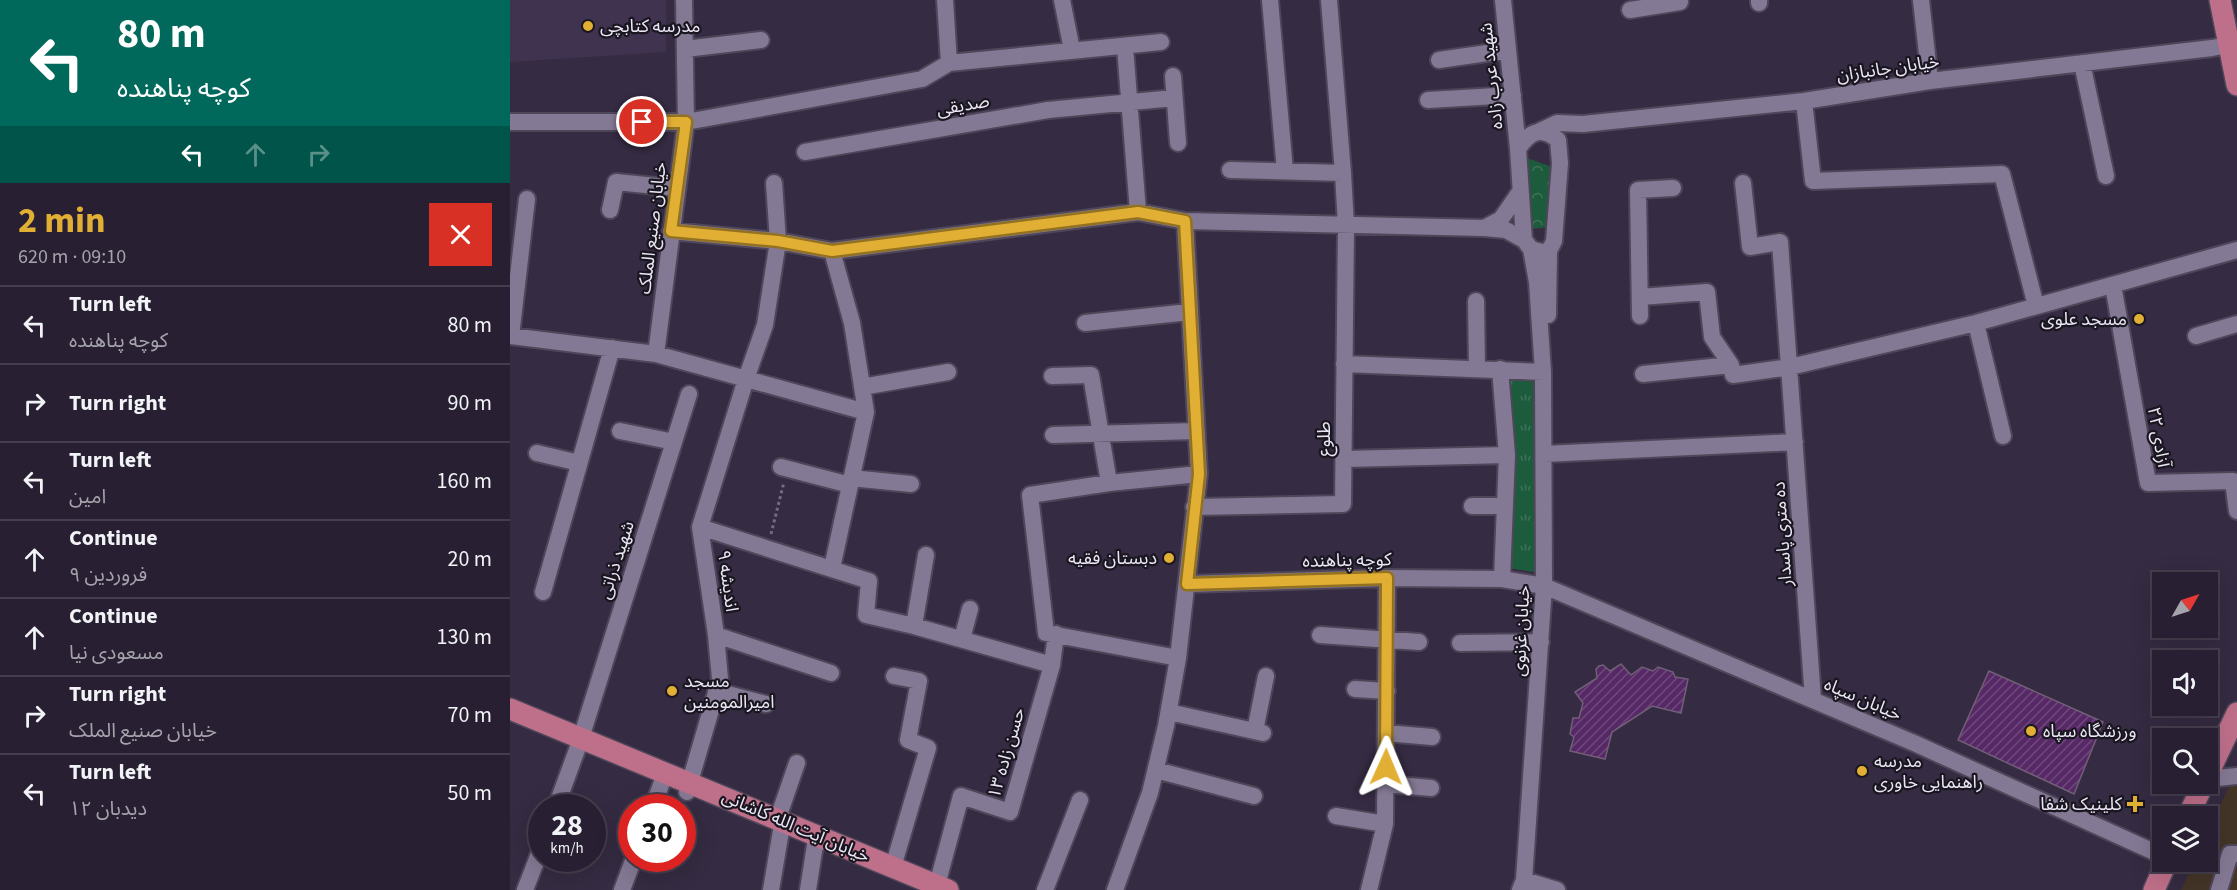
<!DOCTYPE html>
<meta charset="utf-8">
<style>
:root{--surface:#282032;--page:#30283a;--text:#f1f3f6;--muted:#a5a3ac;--line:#443e4d;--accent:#e1af34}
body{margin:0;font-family:"Source Sans 3","Noto Sans Arabic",sans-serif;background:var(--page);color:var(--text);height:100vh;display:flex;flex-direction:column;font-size:22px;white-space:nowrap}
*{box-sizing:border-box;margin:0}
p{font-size:20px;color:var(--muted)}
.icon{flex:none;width:33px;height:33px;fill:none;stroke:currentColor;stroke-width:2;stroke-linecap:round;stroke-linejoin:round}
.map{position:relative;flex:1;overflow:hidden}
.details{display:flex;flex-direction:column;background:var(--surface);width:510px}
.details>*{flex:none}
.top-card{background:#00695c;color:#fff;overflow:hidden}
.needle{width:39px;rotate:51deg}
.buttons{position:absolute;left:1642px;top:572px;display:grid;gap:12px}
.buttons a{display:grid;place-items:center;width:66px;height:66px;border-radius:0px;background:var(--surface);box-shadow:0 6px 24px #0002,0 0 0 2px var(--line);font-size:30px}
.speed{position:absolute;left:18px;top:794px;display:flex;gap:12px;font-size:30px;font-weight:700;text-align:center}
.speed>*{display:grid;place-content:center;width:78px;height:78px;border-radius:50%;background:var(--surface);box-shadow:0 6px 24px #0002,0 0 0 2px var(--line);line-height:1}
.speed small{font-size:15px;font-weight:400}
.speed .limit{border:9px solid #d22;background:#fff;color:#111}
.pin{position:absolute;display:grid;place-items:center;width:51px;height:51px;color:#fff;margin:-26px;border:3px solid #fff;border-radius:50%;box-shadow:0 2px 6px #0007}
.me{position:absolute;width:66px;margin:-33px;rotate:1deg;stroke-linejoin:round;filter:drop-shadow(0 0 4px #0008)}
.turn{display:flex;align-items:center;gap:21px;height:126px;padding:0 18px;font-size:27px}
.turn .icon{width:78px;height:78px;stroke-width:2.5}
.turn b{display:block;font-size:42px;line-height:51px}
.lanes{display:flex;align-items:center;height:57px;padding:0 18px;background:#0003;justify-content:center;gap:30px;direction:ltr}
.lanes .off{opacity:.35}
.round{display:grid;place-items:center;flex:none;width:63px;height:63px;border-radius:0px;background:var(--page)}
.head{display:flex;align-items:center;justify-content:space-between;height:102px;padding:0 18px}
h1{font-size:36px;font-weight:700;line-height:45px;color:var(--accent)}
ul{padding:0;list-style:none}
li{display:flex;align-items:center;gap:18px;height:78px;padding:0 18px;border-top:2px solid var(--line)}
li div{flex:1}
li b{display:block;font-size:22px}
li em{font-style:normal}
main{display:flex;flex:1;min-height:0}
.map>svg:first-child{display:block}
</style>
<main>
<section class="details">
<div class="top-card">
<div class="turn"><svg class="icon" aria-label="left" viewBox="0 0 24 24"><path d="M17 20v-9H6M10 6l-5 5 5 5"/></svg><div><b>80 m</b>کوچه پناهنده</div></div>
<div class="lanes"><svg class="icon" aria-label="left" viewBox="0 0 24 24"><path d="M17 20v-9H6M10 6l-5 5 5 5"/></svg><svg class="icon off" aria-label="ahead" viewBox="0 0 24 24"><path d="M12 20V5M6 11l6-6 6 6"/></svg><svg class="icon off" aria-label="right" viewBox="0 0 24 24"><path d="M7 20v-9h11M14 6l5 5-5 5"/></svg></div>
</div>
<div class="head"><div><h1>2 min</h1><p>620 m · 09:10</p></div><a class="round" style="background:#d93025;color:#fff"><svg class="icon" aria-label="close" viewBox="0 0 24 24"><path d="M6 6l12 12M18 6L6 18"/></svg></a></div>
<ul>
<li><svg class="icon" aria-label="left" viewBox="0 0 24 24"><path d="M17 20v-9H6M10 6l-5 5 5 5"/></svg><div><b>Turn left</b><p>کوچه پناهنده</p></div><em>80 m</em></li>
<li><svg class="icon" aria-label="right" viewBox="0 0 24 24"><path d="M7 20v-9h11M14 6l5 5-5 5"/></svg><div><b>Turn right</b></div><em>90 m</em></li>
<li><svg class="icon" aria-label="left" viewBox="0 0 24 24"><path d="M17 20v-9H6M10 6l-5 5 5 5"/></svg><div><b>Turn left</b><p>امین</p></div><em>160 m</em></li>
<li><svg class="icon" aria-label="ahead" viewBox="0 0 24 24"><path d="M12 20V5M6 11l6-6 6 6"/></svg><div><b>Continue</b><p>فروردین ۹</p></div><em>20 m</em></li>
<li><svg class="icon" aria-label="ahead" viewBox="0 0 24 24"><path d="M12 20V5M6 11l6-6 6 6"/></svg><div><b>Continue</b><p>مسعودی نیا</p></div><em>130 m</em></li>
<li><svg class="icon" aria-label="right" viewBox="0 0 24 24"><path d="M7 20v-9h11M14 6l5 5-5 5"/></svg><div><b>Turn right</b><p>خیابان صنیع الملک</p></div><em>70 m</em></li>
<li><svg class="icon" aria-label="left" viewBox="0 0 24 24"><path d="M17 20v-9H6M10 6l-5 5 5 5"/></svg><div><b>Turn left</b><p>دیدبان ۱۲</p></div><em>50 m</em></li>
</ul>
</section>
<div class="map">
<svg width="1727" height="890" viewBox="0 0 1727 890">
<defs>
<pattern id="forest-crowns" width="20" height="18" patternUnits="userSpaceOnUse" patternTransform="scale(1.5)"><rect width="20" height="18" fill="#1d5b3d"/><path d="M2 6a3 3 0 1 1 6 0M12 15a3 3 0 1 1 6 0" fill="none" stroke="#3e735a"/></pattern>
<pattern id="park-tufts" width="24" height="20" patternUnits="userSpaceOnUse" patternTransform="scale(1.5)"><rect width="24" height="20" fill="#1d5b3d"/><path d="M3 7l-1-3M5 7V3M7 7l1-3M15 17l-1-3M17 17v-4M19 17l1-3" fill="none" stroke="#3e735a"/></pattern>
<pattern id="building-hatch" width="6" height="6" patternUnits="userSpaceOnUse" patternTransform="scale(1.5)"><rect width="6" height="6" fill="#562966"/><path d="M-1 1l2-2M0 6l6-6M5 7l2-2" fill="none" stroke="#6e487c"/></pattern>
</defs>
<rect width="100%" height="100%" fill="#352b42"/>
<path fill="#403350" d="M0,0h156v52l-156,10z"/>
<path fill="#433527" d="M1727,767v123h-56l14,-29h13v-27z"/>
<path fill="url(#forest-crowns)" d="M1017,158l25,9 3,60 -28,2z"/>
<path fill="url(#park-tufts)" d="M997,377l33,3 -6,192 -26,-4z"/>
<path fill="url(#building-hatch)" stroke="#705f76" stroke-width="1.5" d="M1111,664l10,11 11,-8 11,4 5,-4 15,5 2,5 13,2 -7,34 -29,-7 -40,26 -7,27 -35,-8 4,-14 -4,-3 3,-16h6l4,-15 -8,-11 22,-14 -1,-9 3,-3 4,-1 7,6z
M1479,671l114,51 -29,72 -116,-54z"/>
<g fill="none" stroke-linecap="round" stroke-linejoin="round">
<defs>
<path id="minor" d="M435,0l4,63
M552,0l10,50
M760,0l15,171
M819,0l14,173
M993,0l15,149 6,91 7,9 10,3 8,-1 5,-10 6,-78 -2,-23c-17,-14 -28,-9 -40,9
M1249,0v3
M1411,0l9,81
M1120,10l50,-8
M615,47l13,165
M175,49l76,-9
M929,60l69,-10
M1572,63l24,113
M663,76l5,67
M918,100l85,-5
M1294,101l9,80 189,-7 34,132
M1,122h175l236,-43 27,-16 212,-21
M1028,132l19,-9 26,1 221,-23 126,-20 282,-33 25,-5
M295,152l243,-42 126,-12
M1233,183l7,64 30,-5 33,457
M100,210l6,-28 60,6
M974,228l17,-9 18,-26
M161,231l107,10 54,10 306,-39 47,9 299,7 22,2 18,10
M322,251l20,72 14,89 -34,156
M1603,285l35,198 85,-2 4,30
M1130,297l67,-5 5,45 19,28 2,10 57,-8 186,-44 261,-73
M966,301l1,67
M1038,315l1,-64
M1130,316l-2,-126 35,-2
M575,323l104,-11
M1466,323l27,113
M0,336l146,18 210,58
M1,336l16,-137
M1686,336l41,-12
M146,354l30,-232 -2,-122
M834,364l199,8
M990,369l7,86 -5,124
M1133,374l88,-9
M542,376l39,-1 18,108
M352,387l86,-15
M110,431l54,11
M543,435l143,-4
M27,453l42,10
M1034,454l251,-12
M834,459l163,-4
M271,467l69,18
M341,478l60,6
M962,506h32
M684,507l149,-3 3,-278 -3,-53 -113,-3
M190,527l169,54 -3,34 48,11 138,39
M677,584l200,-6 115,1 42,7 370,157 249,113
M33,592l69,-244
M404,626l12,-71
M206,635l115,38
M810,635l99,7
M452,639l8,-30
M950,643l81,-1
M668,658l-132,-25 -16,-138 79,-12 90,-9
M845,689l32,2
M206,691l50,13
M659,712l94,21
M745,731l11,-55
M876,733l46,4
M71,738l108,-344
M646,770l98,26
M1698,779l29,-3
M876,784l45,4
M177,792l33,-113 -4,-44 -16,-108 46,-148 19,-54 13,-84 -4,-58
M46,807l22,-60
M143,807l9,-25
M826,816l49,8
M268,818l19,-55
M383,867l35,-119 -20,-8 11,-59 -25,-5
M1014,880l33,10
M427,885l24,-89 49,16 42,-147 4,-31
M15,890l17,-44
M112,890l12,-32
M261,890l10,-59
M298,890l7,-45
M535,890l35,-90
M605,890l35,-97 16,-67 12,-68 21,-184 -14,-253
M859,890l16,-66 2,-246
M1010,890l4,-10 20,-294 -1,-214 -6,-90 -6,-33
M1709,890l11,-36h7"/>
<path id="major" d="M1710,0l17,85
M0,709l438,181
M1698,774l29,-61
M1678,816l16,-33
M1644,890l13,-29"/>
</defs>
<use href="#minor" stroke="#4e4659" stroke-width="20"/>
<use href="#major" stroke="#4e4659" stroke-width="24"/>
<path stroke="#756c81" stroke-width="3" stroke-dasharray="3 3" stroke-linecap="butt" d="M261,534l13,-52"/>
<use href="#minor" stroke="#847994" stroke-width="16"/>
<use href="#major" stroke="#be6f89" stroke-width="21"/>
</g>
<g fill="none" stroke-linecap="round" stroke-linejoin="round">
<defs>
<path id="route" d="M132,122h44l-15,109 107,10 54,10 306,-39 47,9 14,253 -12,110 200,-6 -1,189"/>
</defs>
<use href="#route" stroke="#927222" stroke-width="15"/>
<use href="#route" stroke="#e1af34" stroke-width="10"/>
</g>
<g fill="#e1af34" stroke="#1a1620" stroke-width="2">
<circle cx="78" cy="26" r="6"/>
<circle cx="1629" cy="319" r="6"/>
<circle cx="659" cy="558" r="6"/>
<circle cx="162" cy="691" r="6"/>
<circle cx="1521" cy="731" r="6"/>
<circle cx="1352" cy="771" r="6"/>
<path d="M1622 795h6v6h6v6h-6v6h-6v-6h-6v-6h6z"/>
</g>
<g text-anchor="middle" stroke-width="4.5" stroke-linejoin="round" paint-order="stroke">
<g font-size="18" fill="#ebe6f5" stroke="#1a1620" text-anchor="start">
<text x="90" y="32">مدرسه کتابچی</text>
<text x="1617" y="325" text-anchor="end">مسجد علوی</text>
<text x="647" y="564" text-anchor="end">دبستان فقیه</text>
<text x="174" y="687">مسجد<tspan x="174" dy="21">امیرالمومنین</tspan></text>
<text x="1533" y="737">ورزشگاه سپاه</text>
<text x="1364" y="767">مدرسه<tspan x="1364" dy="21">راهنمایی خاوری</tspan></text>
<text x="1612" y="810" text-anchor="end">کلینیک شفا</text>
</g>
<g font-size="18" fill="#ebe6f5" stroke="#1a1620">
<text transform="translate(1378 68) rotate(-8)" y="6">خیابان جانبازان</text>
<text transform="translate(981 76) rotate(-96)" y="6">شهید عرب زاده</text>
<text transform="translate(453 105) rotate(-10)" y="6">صدیقی</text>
<text transform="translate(142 228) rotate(-83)" y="6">خیابان صنیع الملک</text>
<text transform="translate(1649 437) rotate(80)" y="6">آزادی ۲۲</text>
<text transform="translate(814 439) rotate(-90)" y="6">طلوع</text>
<text transform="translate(1272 534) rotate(-94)" y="6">ده متری پاسدار</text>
<text transform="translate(106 560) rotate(-72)" y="6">شهید ذراتی</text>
<text transform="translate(837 560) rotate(-1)" y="6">کوچه پناهنده</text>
<text transform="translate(218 581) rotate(82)" y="6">اندیشه ۹</text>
<text transform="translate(1011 631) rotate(-87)" y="6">خیابان غزنوی</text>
<text transform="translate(1353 699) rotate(23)" y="6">خیابان سپاه</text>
<text transform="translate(496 753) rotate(-74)" y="6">حسن زاده ۱۳</text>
<text transform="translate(286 826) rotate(23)" y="6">خیابان آیت الله کاشانی</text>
</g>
</g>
</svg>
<div class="buttons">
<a><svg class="needle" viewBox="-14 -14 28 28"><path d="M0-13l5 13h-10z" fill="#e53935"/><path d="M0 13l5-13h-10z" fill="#a5a3ac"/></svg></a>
<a><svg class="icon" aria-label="sound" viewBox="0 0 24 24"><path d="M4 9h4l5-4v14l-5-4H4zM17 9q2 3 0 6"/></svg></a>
<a><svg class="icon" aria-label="search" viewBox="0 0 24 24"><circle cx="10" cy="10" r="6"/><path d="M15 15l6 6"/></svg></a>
<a><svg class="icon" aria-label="layers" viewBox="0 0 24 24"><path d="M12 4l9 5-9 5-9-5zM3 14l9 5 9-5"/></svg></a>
</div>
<div class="speed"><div>28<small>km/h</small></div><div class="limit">30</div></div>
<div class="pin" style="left:132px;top:122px;background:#d93025"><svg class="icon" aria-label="arrive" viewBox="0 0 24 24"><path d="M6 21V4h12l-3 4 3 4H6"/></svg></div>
<svg class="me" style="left:876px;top:767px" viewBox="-20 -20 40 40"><path d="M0-17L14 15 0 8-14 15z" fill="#e1af34" stroke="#fff" stroke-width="4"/></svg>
</div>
</main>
